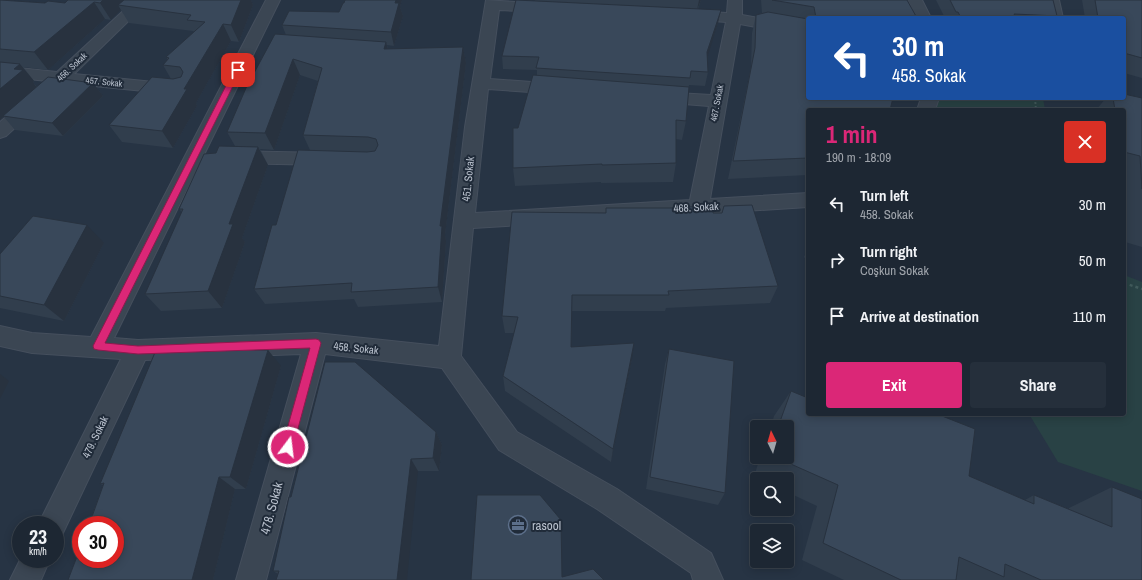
<!DOCTYPE html>
<meta charset="utf-8">
<style>
:root{--surface:#1d2733;--page:#252f3b;--text:#f1f3f6;--muted:#a0a5ac;--line:#3b444e;--accent:#db2777}
body{margin:0;font-family:"Archivo Narrow",sans-serif;background:var(--page);color:var(--text);height:100vh;display:flex;flex-direction:column;font-size:15px;white-space:nowrap}
*{box-sizing:border-box;margin:0}
p{font-size:13px;color:var(--muted)}
.icon{flex:none;width:22px;height:22px;fill:none;stroke:currentColor;stroke-width:2;stroke-linecap:round;stroke-linejoin:round}
.map{position:relative;flex:1;overflow:hidden}
.panel{position:absolute;left:806px;top:108px;width:320px;height:308px;display:flex;flex-direction:column;background:var(--surface);border-radius:4px;box-shadow:0 2px 10px #0003,0 0 0 1px var(--line)}
.panel>*{flex:none}
.guide{position:absolute;left:806px;top:16px;width:320px;height:84px;border-radius:4px;box-shadow:0 2px 10px #0003,0 0 0 1px var(--line);background:#1a4fa0;color:#fff;overflow:hidden}
.needle{width:26px;rotate:355deg}
.buttons{position:absolute;left:750px;top:420px;display:grid;gap:8px}
.buttons a{display:grid;place-items:center;width:44px;height:44px;border-radius:4px;background:var(--surface);box-shadow:0 2px 10px #0003,0 0 0 1px var(--line);font-size:20px}
.speed{position:absolute;left:12px;top:516px;display:flex;gap:8px;font-size:20px;font-weight:700;text-align:center}
.speed>*{display:grid;place-content:center;width:52px;height:52px;border-radius:50%;background:var(--surface);box-shadow:0 2px 10px #0003,0 0 0 1px var(--line);line-height:1}
.speed small{font-size:10px;font-weight:400}
.speed .limit{border:6px solid #d22;background:#fff;color:#111}
.pin{position:absolute;display:grid;place-items:center;width:34px;height:34px;color:#fff;margin:-17px;border-radius:8px;box-shadow:0 2px 6px #0006}
.me{position:absolute;width:44px;margin:-22px;rotate:15deg;stroke-linejoin:round;filter:drop-shadow(0 0 3px #0008)}
.turn{display:flex;align-items:center;gap:14px;height:84px;padding:0 20px;font-size:18px}
.turn .icon{width:52px;height:52px;stroke-width:2.5}
.turn b{display:block;font-size:28px;line-height:34px}
.round{display:grid;place-items:center;flex:none;width:42px;height:42px;border-radius:4px;background:var(--page)}
.head{display:flex;align-items:center;justify-content:space-between;height:68px;padding:0 20px}
h1{font-size:24px;font-weight:700;line-height:30px;color:var(--accent)}
.primary-button{display:flex;gap:8px;margin-top:auto;padding:8px 20px}
.primary-button a{flex:1;height:46px;border-radius:4px;background:var(--accent);color:#fff;font-size:16px;font-weight:700;line-height:46px;text-align:center}
.primary-button a+a{background:var(--page);color:var(--text)}
ul{padding:0;list-style:none}
li{display:flex;align-items:center;gap:12px;height:56px;padding:0 20px}
li div{flex:1}
li b{display:block;font-size:15px}
li em{font-style:normal}
.map>svg:first-child{display:block}
</style>
<div class="map">
<svg width="1142" height="580" viewBox="0 0 1142 580">
<rect width="100%" height="100%" fill="#273444"/>
<path fill="#294245" d="M937,98h106l2,12h-112z
M1124,275l18,7v209l-84,-29 -29,-48h95z"/>
<g fill="none" stroke-linecap="round" stroke-linejoin="round">
<defs>
<path id="minor" d="M135,0h15l-76,74 100,10 6,1 2,4 -2,4 -6,1 -110,-11 -58,53 -6,2v-16l47,-41 -47,-5v-10l57,6z
M266,0h14l-166,338 24,2 178,-7 123,13 26,-219 21,-127 59,4 5,1 2,3 -2,3 -5,1 -46,-2 -9,69 69,5 6,1 2,4 -2,4 -6,1 -71,-5 -13,124 215,-13 19,-94 -50,-4 -6,-1 -3,-4 3,-4 6,-1 52,3 15,-73 -37,-3 -5,-1 -2,-3 2,-3 5,-1 38,2 1,-13h14v15l66,12v10l-68,-13 -30,175 98,-6v14l-335,21 -12,128 56,76 100,57 94,64 12,27h-30l-2,-7 -94,-64 -98,-59 -57,-82 -117,-14 -59,226h-30l65,-226 -156,6 -83,175 -7,3v-13h-17l83,-166 -89,-6 -32,-7v-20l32,7 59,4z
M908,0h14l9,18h-14z
M1045,0h14l4,18h-14z
M921,98h18l-4,12h-18z
M233,151l92,2 7,1 2,5 -2,5 -7,1 -92,-2 -7,-2 -2,-4 2,-4z
M21,558v1h29l-9,21h-31z"/>
</defs>
<use href="#minor" stroke="#454f5d" stroke-width="2"/>
<path stroke="#425b5c" stroke-width="2" stroke-dasharray="2 2" stroke-linecap="butt" d="M1035,98l1,12"/>
<path stroke="#425b5c" stroke-width="2.5" stroke-dasharray="3 3" stroke-linecap="butt" d="M1124,283l18,6"/>
<use href="#minor" fill="#3b4653" fill-rule="evenodd"/>
</g>
<path fill="#313e4d" d="M0,0l45,3h20l3,-3h183l2,5 -14,37 -8,-1 -35,62 1,3 -24,42 -51,-6 -13,-17 62,-46 -8,-14 5,-5 -2,-3 28,-25 -1,-1 -64,-8 -8,-13 -10,10 -6,-1 -57,51 -25,-3 11,14 -1,1 4,5 56,-4 10,13 -40,40 -48,-6 -11,-13 -4,3z
M345,0h57l-2,7 3,9 -9,30 -7,-1 1,4 75,-2 3,16 -21,172 1,6 -4,61 -84,5 -4,-8 -89,5 -11,-15 22,-64 34,-75 -7,-15 15,-54 -18,-6 -26,75 -14,-1 8,16 -26,73 3,4 -23,66 -61,3 -16,-17 37,-82 -3,-3 37,-56 19,-7 -8,-14 59,-97 -4,-10 57,-13z
M535,0h166l-3,9 20,14 -11,33 1,16 -3,14 -16,-1 -3,36 -4,19 -6,-1v24l-3,19 -72,1v-1l-86,4 -2,-18 5,-40 19,-53v-5l-34,-1 -1,-13 33,-55z
M761,0h146l10,18h-109v157l-80,4 23,-112 1,-34 4,-18 6,-2z
M936,0h117l4,16 -1,2h-111z
M1082,0h60v78l-18,-5v-55h-39z
M1106,98h36v149l-17,-5 -1,-14v-118h-28z
M724,206l54,80 -8,17 -104,5 -1,3h-93l-1,36 61,12 -21,103 -106,-71 -2,-15 11,-43h-9l-3,-17 104,-103v-5h81v-1l26,6h9z
M104,243l-40,78 -64,-13v-54z
M808,248v14l-4,-5z
M669,349l56,144 -7,12 -72,-16 19,-125z
M281,366l-35,123h-11l-22,91h-145l35,-95 -3,-1z
M791,391l17,23h129l32,62 56,24 9,-5 35,14v-1l43,-21 30,93h-298l-42,-20 15,-54 -30,-14v-13h-28l-5,-2 6,-20h27v-30h-16l3,-11z
M436,432l6,13 -3,26h-21l-140,103 -5,-3 18,-74z"/>
<path fill="#28323f" d="M103,0h30l-15,5 3,5 -10,10 -11,-17z
M241,0h10l2,5 -14,37 -8,-17z
M396,0h6l-2,7 3,9 -9,30 -3,-14z
M699,0h2l-4,10z
M94,2l11,17 -57,51 -14,-18z
M721,10l-3,13 -13,42 2,-13z
M223,24l8,17 -35,62 1,3 -24,42 -11,-17 22,-42z
M386,42l4,16 -6,-9z
M463,47l3,16 -21,172 1,6 -4,61 -4,-15 2,-61z
M293,59l7,16 -26,75 -9,-17z
M20,64l14,17 -1,1 4,6 -37,32v-31l14,-20z
M93,83l10,13 -40,40 -11,-13z
M258,147l10,18 -26,73 3,4 -23,66 -14,-17 21,-67z
M87,225l17,18 -40,78 -20,-16z
M634,343l-2,16 -21,103 2,-13z
M268,350l13,16 -35,123 -16,-12z
M0,374l9,7 -9,18z
M436,432l6,13 -3,26 -6,-13z
M411,459l7,12 -11,109h-10z
M219,477l16,12 -22,91h-21z"/>
<path fill="#39485a" stroke="#28323f" d="M0,0l45,3 3,-2 17,2 3,-3h35l-3,3 -6,-1 -60,50 -34,-3z
M124,0h117l-10,25 -8,-1 -39,65h3l-25,42 -53,-6 43,-48 21,2 8,-2 2,-5 -3,-5 -17,-2 6,-7 -3,-1 39,-35 -18,-2 4,-5 -73,-10z
M345,0h51l-1,3h4l-8,29 -109,-7 7,-14 50,1 4,-9h1z
M516,0l205,10 -14,42 1,20 -17,-1 -1,7 -154,-10 3,-11 -37,-1z
M772,0h135l10,18h-101l-2,-11z
M950,0h103l4,16 -43,-2 2,4h-55l-3,-6h-2z
M1095,0h47v58l-18,-5v-35h-26z
M768,12l40,7v79h85l-3,12h-82v48l-75,3 22,-113 1,-33z
M275,34l111,8 -2,7 79,-2 -23,179h2l-4,61 -87,5 1,-9 -98,6 18,-64h4l22,-75 69,2 8,-1 3,-6 -2,-6 -8,-2 -65,-2 19,-67 -29,-9 -28,74 -38,-1 19,-44z
M0,62l20,2 -6,5 9,1 -23,19z
M533,75l156,12 -3,34 -10,-1v43l-74,2v-1l-89,4v-40h5z
M48,77l45,6 -41,40 -49,-7z
M1124,94l18,4v91l-2,-33 -16,-4v-42h-9l-2,-12h11z
M219,146l39,1 -29,77h4l-25,67 -63,3 38,-85h-4l25,-55 12,-1z
M752,205l26,81 -110,5 1,4h-97l-1,52 63,-4 -21,106 -110,-73 15,-59 -16,-1 10,-104 94,1v-5h82l-1,-1 26,-1v7h9l2,-7z
M33,216l54,9 -43,80 -44,-9v-42z
M669,349l65,12 -9,132 -75,-16z
M156,350h112l-38,127h-11l-27,103h-124l13,-34v13h34v-34h-26l15,-42 -4,1z
M325,362h30l81,70 -3,26 -22,1 -14,121h-121l3,-9h-6l16,-74h2z
M791,391l17,7v16h39l6,2 1,-2h83l38,15 -6,47 65,28v-9l78,32v-40l30,12v81h-101l-36,-16 -1,13 -45,-20 -3,23h-55l-78,-37 15,-58 -63,-28h12v-30h-9z
M477,495h63l21,25 1,57 31,-8 11,11h-133z"/>
<path fill="#db2777" stroke="#8e194d" d="M235,68l6,2 -136,273 33,3 178,-7 3,1 2,3 -28,104 -1,3 -4,2 -4,-2 -2,-3 28,-99 -172,6 -40,-4 -4,-1 -1,-3z"/>
<defs>
<symbol id="office-ring" viewBox="-11 -11 22 22"><circle r="9.5" fill="#202b39" stroke="#5c6f8a" stroke-width="1.5"/><path d="M-6-3h4V-5.5h4V-3h4V5H-6ZM-1-4.5V-3h2v-1.5ZM-6 0V1H6V0Z" fill="#5c6f8a"/></symbol>
</defs>
<g fill-rule="evenodd">
<use href="#office-ring" x="507" y="514" width="22" height="22"/>
</g>
<g text-anchor="middle" stroke-width="4" stroke-linejoin="round" paint-order="stroke">
<g font-size="9" fill="#b9c1cd" stroke="#202b39">
<text transform="translate(72 67) rotate(-43)" y="3">456. Sokak</text>
<text transform="translate(104 82) rotate(6)" y="3">457. Sokak</text>
<text transform="translate(717 103) rotate(-79)" y="3">467. Sokak</text>
</g>
<g font-size="11" fill="#b9c1cd" stroke="#202b39">
<text transform="translate(468 179) rotate(-84)" y="4">451. Sokak</text>
<text transform="translate(696 207) rotate(-3)" y="4">468. Sokak</text>
<text transform="translate(356 348) rotate(6)" y="4">458. Sokak</text>
<text transform="translate(95 437) rotate(-64)" y="4">479. Sokak</text>
</g>
<g font-size="13" fill="#b9c1cd" stroke="#202b39">
<text transform="translate(271 508) rotate(-75)" y="5">478. Sokak</text>
</g>
<g font-size="13" fill="#b9c1cd" stroke="#202b39" text-anchor="start">
<text x="532" y="530">rasool</text>
</g>
</g>
</svg>
<div class="buttons">
<a><svg class="needle" viewBox="-14 -14 28 28"><path d="M0-13l5 13h-10z" fill="#e53935"/><path d="M0 13l5-13h-10z" fill="#a0a5ac"/></svg></a>
<a><svg class="icon" aria-label="search" viewBox="0 0 24 24"><circle cx="10" cy="10" r="6"/><path d="M15 15l6 6"/></svg></a>
<a><svg class="icon" aria-label="layers" viewBox="0 0 24 24"><path d="M12 4l9 5-9 5-9-5zM3 14l9 5 9-5"/></svg></a>
</div>
<div class="speed"><div>23<small>km/h</small></div><div class="limit">30</div></div>
<div class="pin" style="left:238px;top:70px;background:#d93025"><svg class="icon" aria-label="arrive" viewBox="0 0 24 24"><path d="M6 21V4h12l-3 4 3 4H6"/></svg></div>
<svg class="me" style="left:288px;top:447px" viewBox="-20 -20 40 40"><circle r="17" fill="#db2777" stroke="#fff" stroke-width="3"/><path d="M0-11L8 9 0 5-8 9z" fill="#fff"/></svg>
<div class="guide">
<div class="turn"><svg class="icon" aria-label="left" viewBox="0 0 24 24"><path d="M17 20v-9H6M10 6l-5 5 5 5"/></svg><div><b>30 m</b>458. Sokak</div></div>
</div>
<section class="panel">
<div class="head"><div><h1>1 min</h1><p>190 m · 18:09</p></div><a class="round" style="background:#d93025;color:#fff"><svg class="icon" aria-label="close" viewBox="0 0 24 24"><path d="M6 6l12 12M18 6L6 18"/></svg></a></div>
<ul>
<li><svg class="icon" aria-label="left" viewBox="0 0 24 24"><path d="M17 20v-9H6M10 6l-5 5 5 5"/></svg><div><b>Turn left</b><p>458. Sokak</p></div><em>30 m</em></li>
<li><svg class="icon" aria-label="right" viewBox="0 0 24 24"><path d="M7 20v-9h11M14 6l5 5-5 5"/></svg><div><b>Turn right</b><p>Coşkun Sokak</p></div><em>50 m</em></li>
<li><svg class="icon" aria-label="arrive" viewBox="0 0 24 24"><path d="M6 21V4h12l-3 4 3 4H6"/></svg><div><b>Arrive at destination</b></div><em>110 m</em></li>
</ul>
<div class="primary-button"><a>Exit</a><a>Share</a></div>
</section>
</div>
